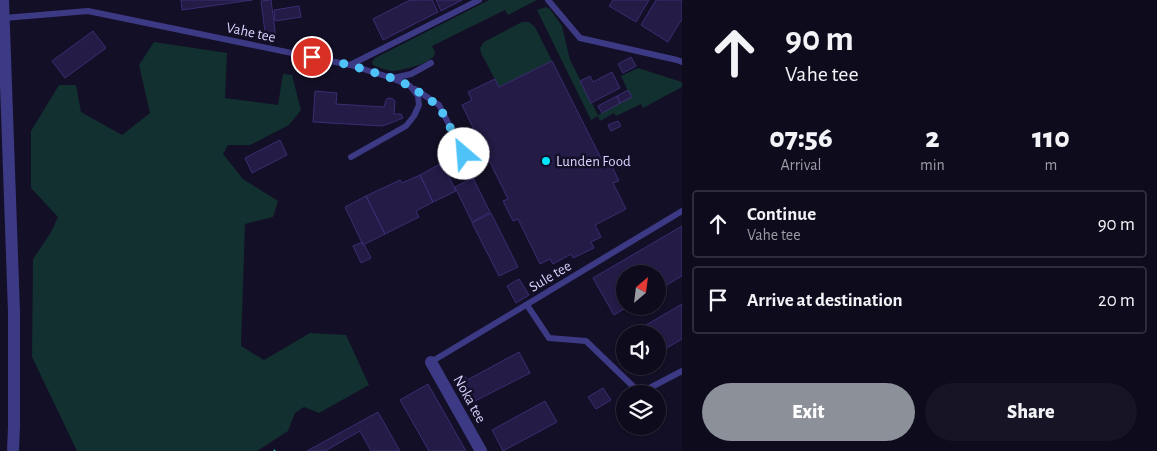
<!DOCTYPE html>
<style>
:root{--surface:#0e0b1c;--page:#171425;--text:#f1f3f6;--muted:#9b9ba3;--line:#2e2b3b;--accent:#8c9099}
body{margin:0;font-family:"Alegreya Sans",sans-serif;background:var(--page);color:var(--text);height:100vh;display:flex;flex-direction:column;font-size:19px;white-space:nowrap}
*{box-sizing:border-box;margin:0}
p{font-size:16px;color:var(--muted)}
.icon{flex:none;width:28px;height:28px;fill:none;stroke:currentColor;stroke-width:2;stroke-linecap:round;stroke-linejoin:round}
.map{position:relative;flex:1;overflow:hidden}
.panel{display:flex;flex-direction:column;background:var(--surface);width:475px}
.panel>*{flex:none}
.top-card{background:#0e0b1c;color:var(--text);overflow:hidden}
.needle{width:32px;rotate:28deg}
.buttons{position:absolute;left:616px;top:265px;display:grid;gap:10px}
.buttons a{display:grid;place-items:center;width:50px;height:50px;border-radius:50%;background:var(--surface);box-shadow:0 1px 4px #0004,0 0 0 1px var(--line);font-size:25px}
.pin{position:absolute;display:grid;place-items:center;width:42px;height:42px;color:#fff;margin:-21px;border:2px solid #fff;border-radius:50%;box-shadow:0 1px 5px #0007}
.me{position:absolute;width:55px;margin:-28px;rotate:333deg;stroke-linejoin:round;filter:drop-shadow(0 0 4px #0008)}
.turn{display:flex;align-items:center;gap:18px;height:105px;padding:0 20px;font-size:22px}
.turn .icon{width:65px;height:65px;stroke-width:2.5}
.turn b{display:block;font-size:35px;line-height:42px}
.eta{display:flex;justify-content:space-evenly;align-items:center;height:85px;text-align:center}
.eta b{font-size:30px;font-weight:800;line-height:35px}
.primary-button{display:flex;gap:10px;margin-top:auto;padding:10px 20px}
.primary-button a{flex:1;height:58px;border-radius:30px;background:var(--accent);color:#fff;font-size:20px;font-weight:800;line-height:58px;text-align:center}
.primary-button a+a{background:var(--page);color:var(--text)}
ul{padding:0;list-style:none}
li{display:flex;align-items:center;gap:15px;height:68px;margin:0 10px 8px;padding:0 10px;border:2px solid var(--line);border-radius:5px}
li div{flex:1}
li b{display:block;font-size:19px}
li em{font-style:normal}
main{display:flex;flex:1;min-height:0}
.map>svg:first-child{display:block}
</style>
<main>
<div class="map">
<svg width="682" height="451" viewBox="0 0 682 451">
<rect width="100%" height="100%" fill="#130f26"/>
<path fill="#12302f" d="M489,0h48l-29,15 -3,-5 -73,36c1,2 3,5 3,7 0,10 -35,18 -43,18 -6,-1 -12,-3 -19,-6l-1,-3 3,-4z
M546,7l4,2 12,17 8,34 28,55 33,-18 -10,-21 17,-8 44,14v5l-39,21 -2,-4 -25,12 -2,-3 -14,8 -2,-5 -7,4 -54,-110z
M522,22h7l6,5 17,34 -53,26 -18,-34 -1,-5 4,-6z
M154,42l73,11 -2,45 53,7 5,-31 9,1 9,35 -12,15 -39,20h-22l-5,9 20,25 35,22 -5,16 -28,7 -4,122 23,14 46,-27 36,2 23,50 -50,28 -15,-6 -9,6 -7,18 -31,20h-180l-45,-94 1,-98 17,-25 8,-17 -27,-29v-57l28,-46h17l5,27 41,23 28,-22 -11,-48z"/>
<path fill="#241b47" stroke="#3b2d73" d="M181,0h71l-70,10z
M271,0l5,38 -10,2 -5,-39z
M410,0h22l6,12 -55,28 -10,-21z
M436,0h26l-21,11z
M613,0h36l-13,22 -27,-16z
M656,0h24l2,1v18l-14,23 -27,-17z
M299,6l2,11 -26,4 -1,-11z
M93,31l13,17 -41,30 -13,-17z
M631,57l5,9 -13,7 -5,-9z
M552,61l51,101 6,-2 10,21 -6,2 13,26 -31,16 6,12 -10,5 3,6 -21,10 -2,-4 -18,10 -3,-5 -10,5 -22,-45 -5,2 -10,-20 5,-2 -46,-94 10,-5 -4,-8 27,-13 4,8z
M612,72l8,16 -29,15 -11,-22 10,-5 3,6z
M628,90l4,7 -12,6 -3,-7z
M315,91l22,2 -1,11 48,3 2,-7 2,-2 5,1 2,2 -1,13h7l2,4 -20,8 -70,-4z
M617,96l3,7 -18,10 -4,-7z
M618,121l3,5 -10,5 -3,-6z
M280,140l7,15 -35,18 -7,-15z
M442,163l14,28 -23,11 -13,-27z
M420,175l13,27 -17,9 3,6 -34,17 -19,-38 34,-16 2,3z
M473,178l17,34 -18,10 -17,-35z
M366,196l19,38 -22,11 -18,-38z
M491,213l27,54 -19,9 -27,-53z
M682,226v50l-24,14v-16h-33v32h4l-15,9 -21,-37z
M362,242l1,3 1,-1 7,14 -10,5 -8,-17z
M519,279l10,16 -13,8 -9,-17z
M682,304v35l-24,14v-19h-27z
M519,352l11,21 -55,28 -9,-17 -5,2 -4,-7 7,-4 3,5z
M428,384l38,67h-37l-29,-51z
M603,388l8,12 -15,9 -8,-12z
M545,401l12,21 -54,29 -11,-21z
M378,412l22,39h-29l-11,-20 -35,20h-18z"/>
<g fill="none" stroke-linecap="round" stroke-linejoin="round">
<path stroke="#2fb8b0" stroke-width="2" stroke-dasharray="2.5 4" stroke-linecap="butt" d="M274,451l1,-1"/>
<path stroke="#3d3a85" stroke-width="6" d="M548,0l32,38 97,22 5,2
M4,18l84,-7 262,54 129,-65
M350,65l42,13 18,8 8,10 1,9 -5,11 -8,10 -55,31
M393,78l18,-4 20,-11
M415,89l24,16 25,49 12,15
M527,305l22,33 37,3 54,52 42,-22
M431,362l251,-151"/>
<path stroke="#3d3a85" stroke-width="12" d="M431,362l50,89"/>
<path stroke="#3d3a85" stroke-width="12" d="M3,0l11,312v114l-1,25"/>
</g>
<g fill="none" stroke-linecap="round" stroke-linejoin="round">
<path stroke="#4fc3f7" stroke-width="9" stroke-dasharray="0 16.2" d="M312,57l38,8 42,13 18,8 29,20 25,48"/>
</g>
<circle fill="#00e5ff" stroke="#130f26" stroke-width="2" cx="546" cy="161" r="5"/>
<g text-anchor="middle" stroke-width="5" stroke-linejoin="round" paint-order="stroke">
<g font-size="15" fill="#d9d4ff" stroke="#130f26">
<text transform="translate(251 32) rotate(12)" y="5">Vahe tee</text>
<text transform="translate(550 276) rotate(-31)" y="5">Sule tee</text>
<text transform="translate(470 399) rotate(61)" y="5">Noka tee</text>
</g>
<g font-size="15" fill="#d9d4ff" stroke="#130f26" text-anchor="start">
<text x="556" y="166">Lunden Food</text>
</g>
</g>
</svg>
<div class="buttons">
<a><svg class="needle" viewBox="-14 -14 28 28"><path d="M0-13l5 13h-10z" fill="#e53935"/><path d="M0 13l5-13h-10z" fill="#9b9ba3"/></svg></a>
<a><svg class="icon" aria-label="sound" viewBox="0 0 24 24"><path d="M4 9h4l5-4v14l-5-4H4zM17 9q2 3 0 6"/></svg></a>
<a><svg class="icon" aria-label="layers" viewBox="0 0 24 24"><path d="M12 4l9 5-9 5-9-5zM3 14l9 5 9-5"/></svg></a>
</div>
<div class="pin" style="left:312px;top:57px;background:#d93025"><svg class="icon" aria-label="arrive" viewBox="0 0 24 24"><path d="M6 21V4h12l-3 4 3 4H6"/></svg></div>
<svg class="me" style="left:464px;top:154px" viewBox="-20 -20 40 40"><circle r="19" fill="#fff"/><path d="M0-13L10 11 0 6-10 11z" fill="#4fc3f7"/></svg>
</div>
<section class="panel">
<div class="top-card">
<div class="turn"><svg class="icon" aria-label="ahead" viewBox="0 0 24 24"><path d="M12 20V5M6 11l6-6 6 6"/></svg><div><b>90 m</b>Vahe tee</div></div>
</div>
<div class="eta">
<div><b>07:56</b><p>Arrival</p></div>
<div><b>2</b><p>min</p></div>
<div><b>110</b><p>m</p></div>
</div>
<ul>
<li><svg class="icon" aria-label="ahead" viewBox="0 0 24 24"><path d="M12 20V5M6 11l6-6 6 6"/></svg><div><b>Continue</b><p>Vahe tee</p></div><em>90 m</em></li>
<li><svg class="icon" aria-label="arrive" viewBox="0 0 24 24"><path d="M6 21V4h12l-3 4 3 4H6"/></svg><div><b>Arrive at destination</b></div><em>20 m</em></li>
</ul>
<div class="primary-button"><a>Exit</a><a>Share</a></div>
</section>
</main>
